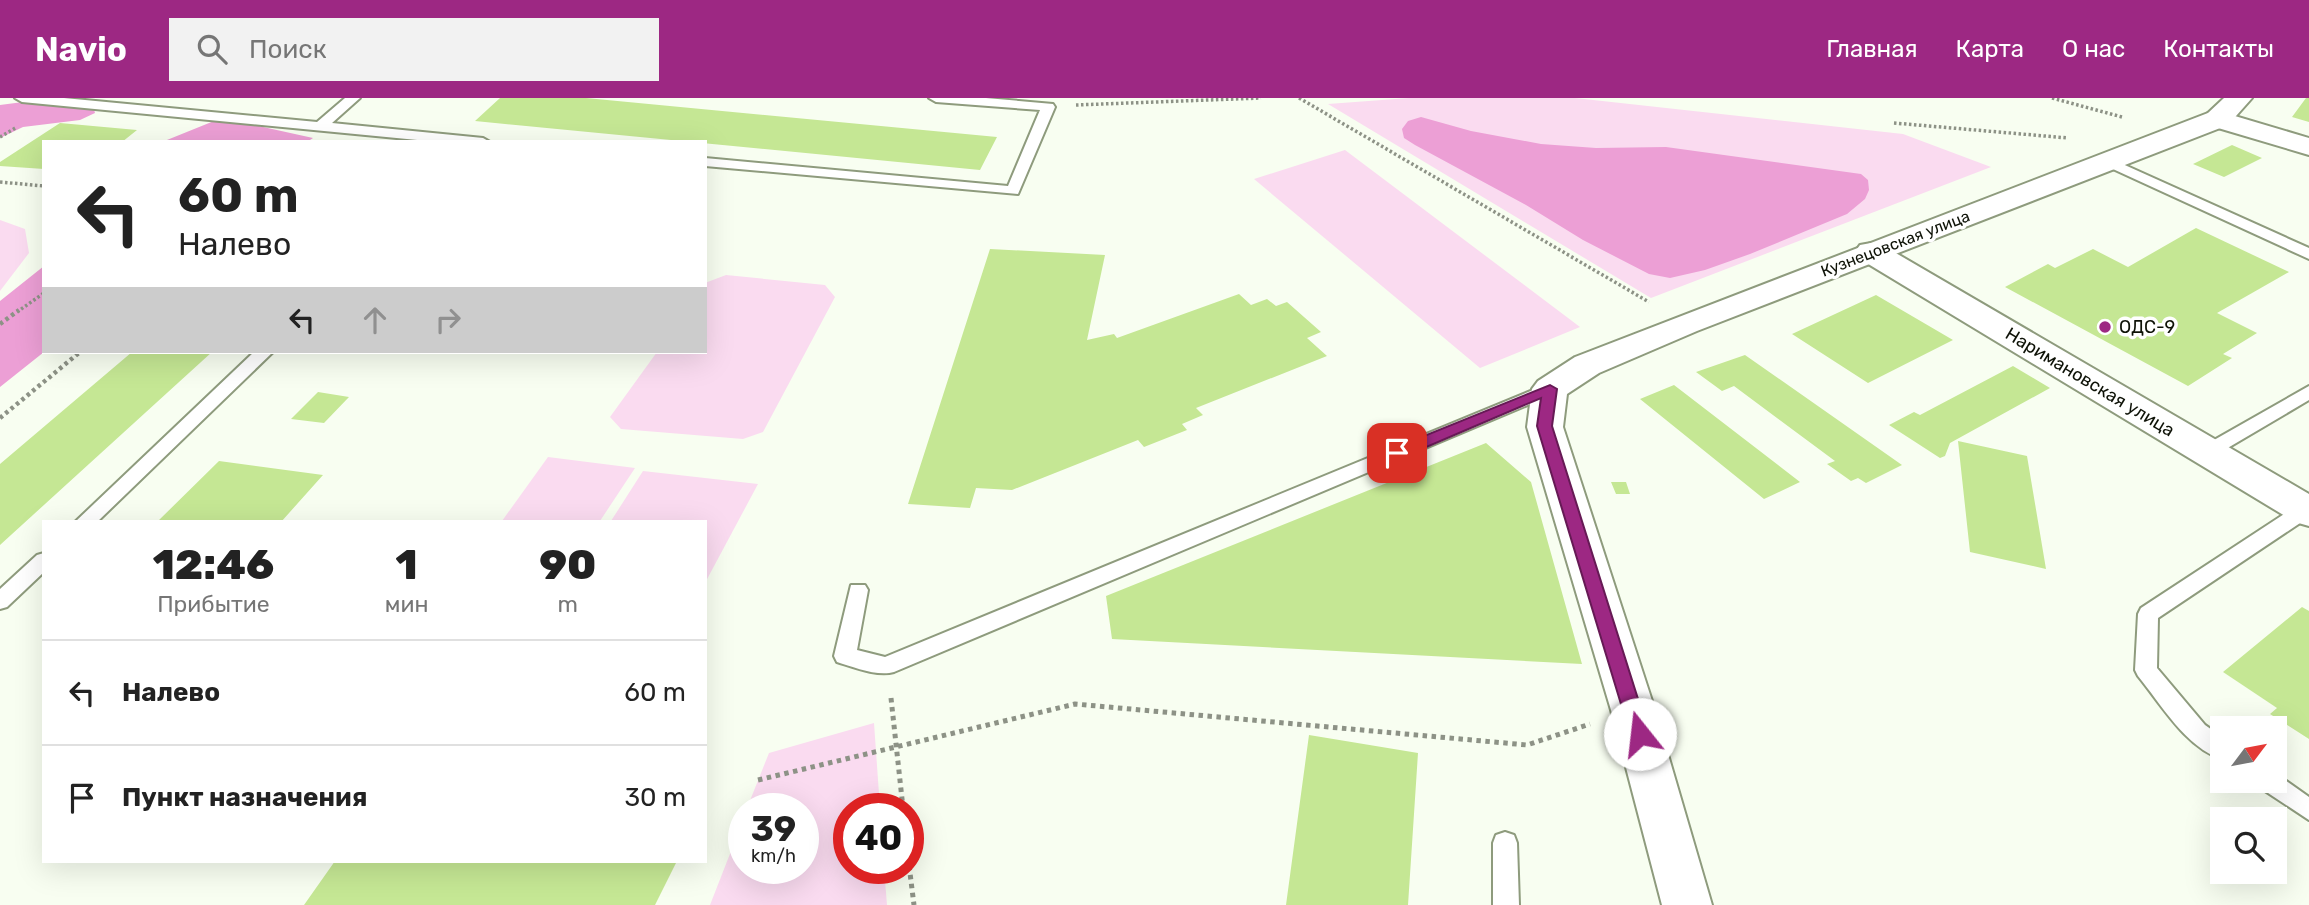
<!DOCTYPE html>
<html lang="ru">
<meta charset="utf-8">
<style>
:root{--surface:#fff;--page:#f2f2f2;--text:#222;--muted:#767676;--line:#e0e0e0;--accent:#9d2883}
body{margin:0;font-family:Rubik,sans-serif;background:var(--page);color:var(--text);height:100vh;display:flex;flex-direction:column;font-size:26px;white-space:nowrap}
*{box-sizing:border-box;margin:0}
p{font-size:23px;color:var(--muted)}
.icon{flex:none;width:38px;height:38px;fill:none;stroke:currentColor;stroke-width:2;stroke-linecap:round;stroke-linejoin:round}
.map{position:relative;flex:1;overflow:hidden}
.side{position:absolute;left:42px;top:422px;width:665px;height:343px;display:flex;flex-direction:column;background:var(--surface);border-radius:0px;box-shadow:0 7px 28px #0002}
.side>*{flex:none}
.guide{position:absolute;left:42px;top:42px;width:665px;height:214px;border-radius:0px;box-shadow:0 7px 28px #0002;background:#fff;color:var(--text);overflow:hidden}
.needle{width:46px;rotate:58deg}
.controls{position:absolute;left:2210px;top:618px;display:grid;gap:14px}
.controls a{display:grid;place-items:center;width:77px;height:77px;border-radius:0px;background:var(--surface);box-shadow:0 7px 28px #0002;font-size:35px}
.speed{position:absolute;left:728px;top:695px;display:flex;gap:14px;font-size:35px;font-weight:700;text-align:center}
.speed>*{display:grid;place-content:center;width:91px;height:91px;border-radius:50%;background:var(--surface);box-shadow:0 7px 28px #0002;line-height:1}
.speed small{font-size:18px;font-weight:400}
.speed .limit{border:10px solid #d22;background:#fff;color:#111}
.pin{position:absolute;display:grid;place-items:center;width:60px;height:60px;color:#fff;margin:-30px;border-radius:14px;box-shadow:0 4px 10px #0006}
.me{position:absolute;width:77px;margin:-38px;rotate:344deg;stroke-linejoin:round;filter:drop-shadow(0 0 5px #0008)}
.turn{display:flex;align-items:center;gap:24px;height:147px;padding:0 21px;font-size:32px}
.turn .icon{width:91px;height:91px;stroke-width:2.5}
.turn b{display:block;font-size:49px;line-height:60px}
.lanes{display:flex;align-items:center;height:66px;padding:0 21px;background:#0003;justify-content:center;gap:35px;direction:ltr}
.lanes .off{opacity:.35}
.eta{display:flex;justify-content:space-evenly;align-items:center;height:119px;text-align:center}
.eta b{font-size:42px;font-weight:800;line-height:49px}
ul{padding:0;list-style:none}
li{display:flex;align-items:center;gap:21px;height:105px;padding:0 21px;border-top:2px solid var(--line)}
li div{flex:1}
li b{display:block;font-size:26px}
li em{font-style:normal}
header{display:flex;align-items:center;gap:42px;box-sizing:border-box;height:98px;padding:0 35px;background:var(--accent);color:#fff}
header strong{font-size:33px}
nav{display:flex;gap:38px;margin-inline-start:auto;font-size:24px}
.search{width:490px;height:63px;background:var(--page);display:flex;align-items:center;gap:18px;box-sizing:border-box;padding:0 24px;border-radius:0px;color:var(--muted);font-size:26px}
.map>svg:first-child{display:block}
</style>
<header>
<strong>Navio</strong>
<div class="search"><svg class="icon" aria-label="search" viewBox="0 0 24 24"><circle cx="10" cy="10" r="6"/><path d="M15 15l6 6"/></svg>Поиск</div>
<nav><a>Главная</a><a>Карта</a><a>О нас</a><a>Контакты</a></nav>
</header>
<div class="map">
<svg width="2309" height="807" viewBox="0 0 2309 807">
<rect width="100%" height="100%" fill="#f8fef1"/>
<path fill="#fadbf0" d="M1409,0h166l328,36 88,33 -340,131 -323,-194z
M1345,52l235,177 -100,41 -226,-189z
M0,122l25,9 4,24 -29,38z
M726,177l99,10 10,12 -72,135 -20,7 -122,-10 -11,-12 47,-65h48v-69z
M548,359l87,11 -35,53h-98z
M643,373l115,13 -53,99v-61l-94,-1z
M874,625l6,85h-31v60h35l3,37h-177l34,-87v50h59v-60h-56l22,-55z"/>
<path fill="#ec9fd5" d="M23,4l70,4 2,7 -15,7 -57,7 -23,11v-33z
M1421,19l50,14 70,13 55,4 70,-1 195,27 7,6 1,10 -4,9 -18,15 -97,40 -45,16 -35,8 -21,-4 -66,-34 -57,-35 -111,-60 -11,-7 -2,-9 6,-8z
M232,22l81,18 -6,4h-145l52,-21z
M44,168v86l-44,35v-86z"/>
<path fill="#c5e794" d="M500,0h86l411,39 -17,33 -505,-49z
M2306,0h3v24l-17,-5z
M60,25l77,7 -15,12h-78v27l-44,-3v-4z
M2232,47l30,13 -38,19 -31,-13z
M2196,130l93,44 -72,41 40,20 -34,21 9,4 -44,28 -183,-99 43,-23 7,4 38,-19 35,18z
M990,151l115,6 -18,85 27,-6 3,4 122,-44 12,11 16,-6 9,7 11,-4 34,30 -14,6 20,18 -131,52 7,7 -21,9 5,6 -43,17 -6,-7 -126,50 -36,-2 -6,20 -62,-4z
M1876,197l77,45 -85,43 -76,-49z
M132,254h80l-212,193v-81z
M1745,257l157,110 -36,18 -8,-5 -7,3 -24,-17 8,-3 -101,-75 -12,5 -26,-19z
M2013,268l37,22 -100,55 -5,13 -5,2 -51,-33 25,-13 6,3z
M1674,287l126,97 -36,17 -124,-100z
M318,294l31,5 -25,26 -33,-4z
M1958,343l69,15 19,113 -76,-17z
M1486,345l45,39 51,182 -470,-25 -6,-43z
M219,363l104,14 -42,47h-124z
M1611,384h15l4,12h-14z
M2302,509l7,4v128l-39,-25 7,-6 -54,-36z
M1309,637l109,18 -10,152h-122z
M335,763h342l-22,44h-351z"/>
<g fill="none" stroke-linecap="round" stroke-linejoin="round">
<defs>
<path id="service" d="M15,0h49l253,24 28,-24h15l-28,25 151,15 7,4h-52l-416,-40z
M929,0h57l67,6 2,3 -37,87 -313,-28v-8l303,28 32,-76 -104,-8z
M2107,59l202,91v11l-207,-95 -2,-3z
M254,254h19l-176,170h-22z
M1550,285l9,6 -3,4 -662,279c-16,5 -41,-5 -57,-10l-3,-6 17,-71h14l3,5 -11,60 28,7z
M2309,288v14l-95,56h-14l-2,-4 2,-4z
M2309,405v14l-151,101 -1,50 48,57 17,12v22c-36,-11 -61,-55 -84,-83l-3,-6 3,-56 3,-6 157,-103z
M44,455v19l-37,35 -7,2v-20l37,-34z
M2275,675l34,24v23l-50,-33 -3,-7h19z
M1505,734l9,3 3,8 2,62h-26v-62l3,-8z"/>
<path id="minor" d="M2218,13l91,27v17l-101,-30 -4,-6 4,-6z
M1871,145l11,2 427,249v32l-14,-4 -435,-263 -5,-7 5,-7z"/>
<path id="tertiary" d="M2224,0h28l-24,27 -531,206 -98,42 -32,21 -4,33 92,283 57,195h-50l-51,-195 -84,-283 5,-38 6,-8 37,-24 633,-244z"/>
</defs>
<use href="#service" stroke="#8e9b7d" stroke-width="4"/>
<use href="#minor" stroke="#8e9b7d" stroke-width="4"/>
<use href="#tertiary" stroke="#8e9b7d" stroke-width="4"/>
<path stroke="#8d9286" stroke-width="3.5" stroke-dasharray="2.5 2.5" stroke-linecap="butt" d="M1299,0l350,204
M2052,0l70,19
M1076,7l185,-7
M1894,25l174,15
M0,39l17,-10
M0,84l44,4
M17,214l27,-19"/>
<path stroke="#8d9286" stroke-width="4.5" stroke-dasharray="3.5 3.5" stroke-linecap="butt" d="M0,226l19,-14
M0,320l80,-66"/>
<path stroke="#8d9286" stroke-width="5" stroke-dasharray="4.5 4.5" stroke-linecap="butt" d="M891,600l12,110
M758,682l317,-76 452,41 63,-21
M908,759l6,48"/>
<use href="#service" fill="#fff" fill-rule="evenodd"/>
<use href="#minor" fill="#fff" fill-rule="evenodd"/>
<use href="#tertiary" fill="#fff" fill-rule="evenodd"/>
</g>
<path fill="#9d2883" stroke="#661a55" stroke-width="2" d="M1550,287l7,4 -5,37 97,308 -3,6h-13l-3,-6 -93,-308 4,-28 -138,59 -6,1 -7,-5 2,-4z"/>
<circle fill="#9d2883" stroke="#fff" stroke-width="2.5" cx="2105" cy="229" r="7"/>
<g text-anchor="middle" stroke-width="7" stroke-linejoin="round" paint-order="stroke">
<g font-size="16" fill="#0e1207" stroke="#fff">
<text transform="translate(1895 145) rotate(-21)" y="6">Кузнецовская улица</text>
</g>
<g font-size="18" fill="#0e1207" stroke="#fff" text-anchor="start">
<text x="2119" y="235">ОДС-9</text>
</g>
<g font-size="18" fill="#0e1207" stroke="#fff">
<text transform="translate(2090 284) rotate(31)" y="6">Наримановская улица</text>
</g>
</g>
</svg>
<div class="controls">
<a><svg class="needle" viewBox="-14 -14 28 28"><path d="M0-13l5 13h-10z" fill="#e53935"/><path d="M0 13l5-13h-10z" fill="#767676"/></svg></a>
<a><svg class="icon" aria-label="search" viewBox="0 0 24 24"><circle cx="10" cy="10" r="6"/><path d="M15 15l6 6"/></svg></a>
</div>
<div class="speed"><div>39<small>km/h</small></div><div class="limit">40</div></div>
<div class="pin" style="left:1397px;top:355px;background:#d93025"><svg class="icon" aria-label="arrive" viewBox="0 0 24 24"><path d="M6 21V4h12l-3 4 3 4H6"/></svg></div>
<svg class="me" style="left:1640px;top:636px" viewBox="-20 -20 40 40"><circle r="19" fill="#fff"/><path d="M0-13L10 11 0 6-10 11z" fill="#9d2883"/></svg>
<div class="guide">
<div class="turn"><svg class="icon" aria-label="left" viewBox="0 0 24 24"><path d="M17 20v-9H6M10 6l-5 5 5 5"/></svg><div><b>60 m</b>Налево</div></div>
<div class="lanes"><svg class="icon" aria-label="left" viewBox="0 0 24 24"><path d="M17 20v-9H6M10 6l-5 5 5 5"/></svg><svg class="icon off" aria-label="ahead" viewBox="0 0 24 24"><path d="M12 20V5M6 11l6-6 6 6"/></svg><svg class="icon off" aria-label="right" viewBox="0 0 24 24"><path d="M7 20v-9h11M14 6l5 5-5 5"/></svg></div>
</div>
<section class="side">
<div class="eta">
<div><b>12:46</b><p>Прибытие</p></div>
<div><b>1</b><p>мин</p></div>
<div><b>90</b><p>m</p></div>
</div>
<ul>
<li><svg class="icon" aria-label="left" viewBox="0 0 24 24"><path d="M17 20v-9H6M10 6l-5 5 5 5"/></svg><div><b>Налево</b></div><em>60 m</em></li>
<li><svg class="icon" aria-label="arrive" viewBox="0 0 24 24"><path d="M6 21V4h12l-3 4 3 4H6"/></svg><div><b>Пункт назначения</b></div><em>30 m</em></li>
</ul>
</section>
</div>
